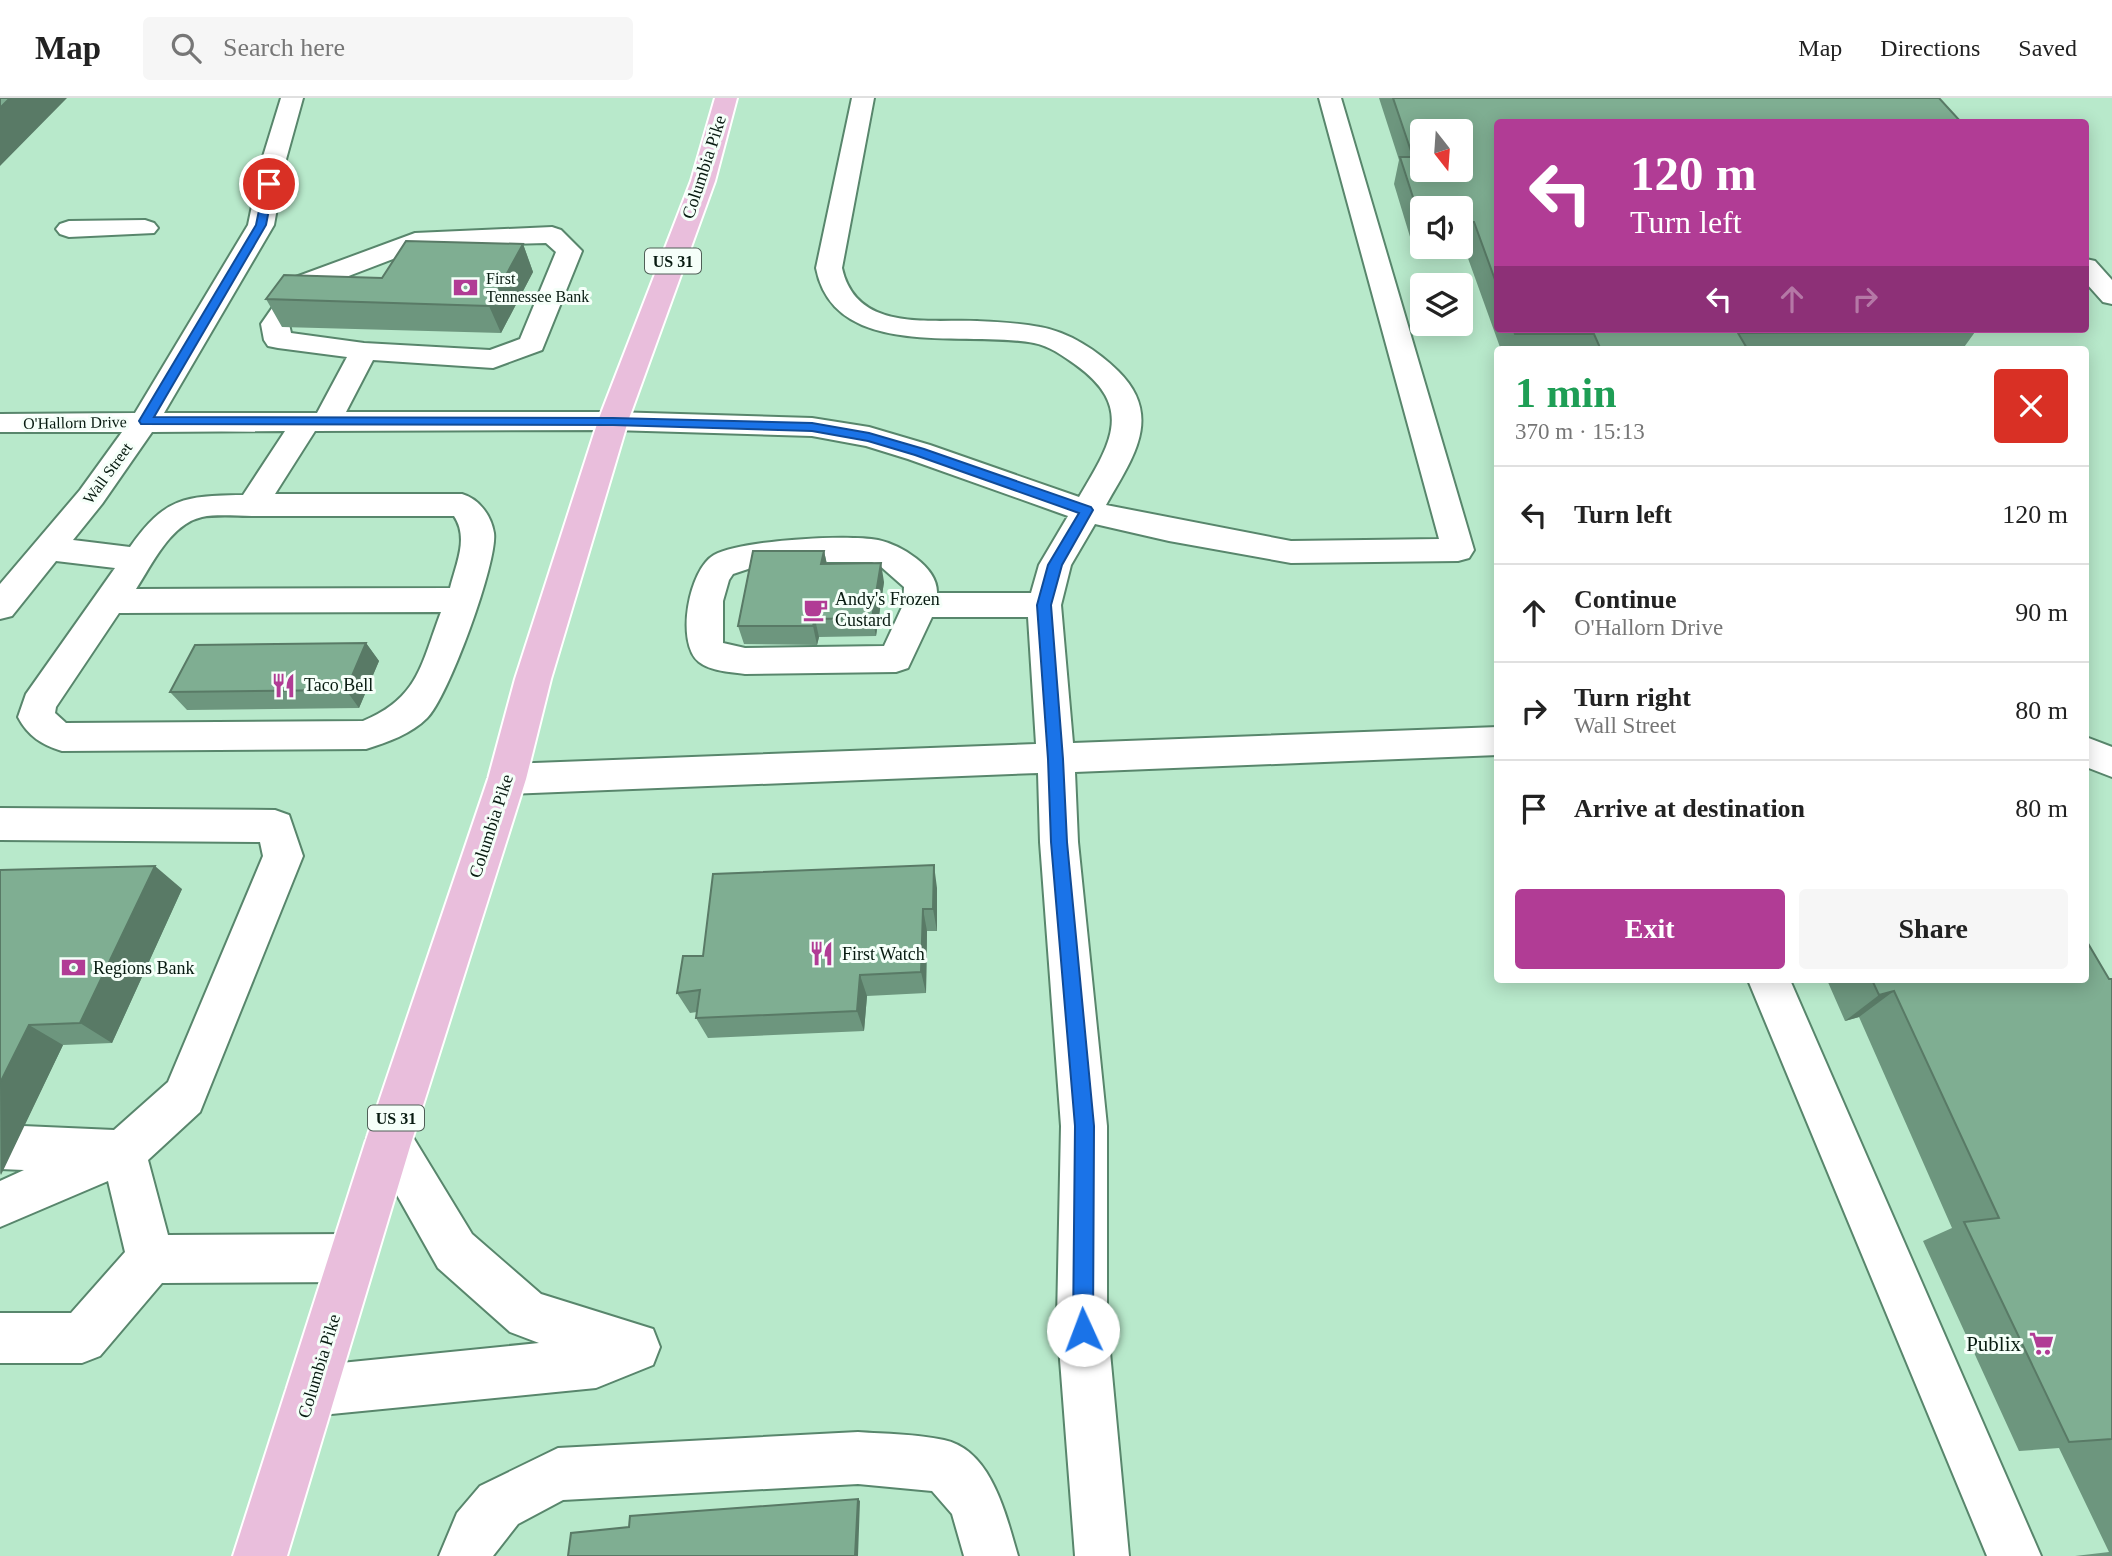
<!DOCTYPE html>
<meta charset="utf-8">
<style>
:root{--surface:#fff;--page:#f6f6f6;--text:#222;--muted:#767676;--line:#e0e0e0;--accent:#b13c95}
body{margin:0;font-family:Georgia,serif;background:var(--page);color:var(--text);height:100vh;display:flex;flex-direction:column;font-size:26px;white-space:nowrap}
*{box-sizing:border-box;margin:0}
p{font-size:23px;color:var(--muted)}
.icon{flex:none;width:38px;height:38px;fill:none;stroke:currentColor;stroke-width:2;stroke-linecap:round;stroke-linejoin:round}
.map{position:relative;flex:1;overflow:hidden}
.details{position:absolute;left:1494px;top:248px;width:595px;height:637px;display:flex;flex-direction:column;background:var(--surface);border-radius:7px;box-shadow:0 4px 18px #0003}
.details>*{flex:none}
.hud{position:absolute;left:1494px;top:21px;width:595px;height:214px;border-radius:7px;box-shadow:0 4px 18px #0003;background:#b13c95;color:#fff;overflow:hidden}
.needle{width:46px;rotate:163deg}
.controls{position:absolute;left:1410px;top:21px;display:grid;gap:14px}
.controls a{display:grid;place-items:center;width:63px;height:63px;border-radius:7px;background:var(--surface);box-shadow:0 4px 18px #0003;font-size:35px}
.pin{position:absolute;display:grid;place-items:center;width:60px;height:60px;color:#fff;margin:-30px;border:4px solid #fff;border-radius:50%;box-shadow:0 2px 7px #0007}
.me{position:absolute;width:77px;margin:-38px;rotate:358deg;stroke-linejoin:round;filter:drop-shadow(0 0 5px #0008)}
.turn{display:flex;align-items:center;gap:24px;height:147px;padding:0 21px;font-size:32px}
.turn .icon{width:91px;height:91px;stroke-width:2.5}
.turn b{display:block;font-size:49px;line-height:60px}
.lanes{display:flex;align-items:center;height:66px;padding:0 21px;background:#0003;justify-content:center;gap:35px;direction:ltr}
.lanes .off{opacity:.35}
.round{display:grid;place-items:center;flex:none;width:74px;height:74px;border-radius:7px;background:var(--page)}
.overview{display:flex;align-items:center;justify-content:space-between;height:119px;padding:0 21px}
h1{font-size:42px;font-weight:600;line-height:52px;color:#1e9e55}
.button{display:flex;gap:14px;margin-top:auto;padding:14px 21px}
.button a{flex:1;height:80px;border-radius:7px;background:var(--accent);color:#fff;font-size:28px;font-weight:600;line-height:80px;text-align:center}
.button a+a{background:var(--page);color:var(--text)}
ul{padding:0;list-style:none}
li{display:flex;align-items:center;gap:21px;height:98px;padding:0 21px;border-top:2px solid var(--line)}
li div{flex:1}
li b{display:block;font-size:26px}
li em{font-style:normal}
header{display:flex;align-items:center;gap:42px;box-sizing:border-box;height:98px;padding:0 35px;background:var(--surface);border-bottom:2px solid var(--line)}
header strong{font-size:33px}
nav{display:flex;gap:38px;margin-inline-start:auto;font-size:24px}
.search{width:490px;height:63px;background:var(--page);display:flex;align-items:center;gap:18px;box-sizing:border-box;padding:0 24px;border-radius:7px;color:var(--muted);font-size:26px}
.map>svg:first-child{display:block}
</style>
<header>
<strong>Map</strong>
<div class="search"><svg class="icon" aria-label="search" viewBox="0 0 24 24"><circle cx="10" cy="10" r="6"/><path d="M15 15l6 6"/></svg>Search here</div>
<nav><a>Map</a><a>Directions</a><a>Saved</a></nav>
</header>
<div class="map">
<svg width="2112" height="1458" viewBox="0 0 2112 1458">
<rect width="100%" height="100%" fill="#b8e9cb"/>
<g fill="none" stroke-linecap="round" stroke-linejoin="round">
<defs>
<path id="minor" d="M281,0h22l-18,65 -11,62 -110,188h153l30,-56 -69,-9 -10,-2 -4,-6 -3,-16 32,-46 122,-45 137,-6 9,3 21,21 -40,99 -49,18 -120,-8 -27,52h267l199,6 57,9 61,18 149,52c30,-51 57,-89 -3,-132 -13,-9 -26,-19 -42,-22 -68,-13 -200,19 -218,-75l36,-170h22l-32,170c14,64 86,51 135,53 20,1 43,2 63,6 29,5 58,24 78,44 47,46 13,89 -12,134l185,36 148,-2 -120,-441h22l133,452 -5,8 -11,3 -167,2 -122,-22 -74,-17 -24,41 -10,40 12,138 425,-16v28l-423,17 3,70 29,284v194l22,236h-54l-18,-236 4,-194 -21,-284 -2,-69 -531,21 -13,-4 -6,-11 6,-11 13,-4 529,-20 -8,-127h-96l-24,51 -12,4 -151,2c-14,-2 -35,-3 -46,-12 -24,-19 -10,-93 15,-107 28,-15 133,-21 164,-15 23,5 60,27 59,53h94l8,-28 29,-49 -160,-57 -42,-13 -54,-10 -199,-6 -298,1 -40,63h187c17,5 29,21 32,39 4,28 -46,165 -67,185 -16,16 -39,24 -61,31l-304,2c-20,-6 -34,-15 -44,-34l8,-23 89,-126 -59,-7 -44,55 -12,3v-35l80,-94 42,-58h-122v-18l135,-1 113,-188 13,-62zM546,145l10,9 -36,87 -30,11 -126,-7 -73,-10 -2,-9 23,-34 115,-44zM285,333l-42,64c-58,1 -78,2 -113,52l-57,-7 29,-36 50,-72zM252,418h202c15,22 2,48 -4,72l-314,1c16,-24 34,-65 66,-72 15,-3 34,-1 50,-1zM822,464h50l7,3 25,22 -1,18 -19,41 -139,2 -22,-5v-42l6,-21 4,-6 27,-9zM441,514c-20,52 -22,86 -78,109l-297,2 -11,-10 1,-6 63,-94z
M145,122l9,3 4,5 -4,5 -85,4 -9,-3 -4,-5 4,-5 9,-3z
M2086,161l9,2 17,19v24l-9,-2 -17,-19z
M2086,639l26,10v30l-26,-10z
M0,710l275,2 14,5 14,41 -97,241 -6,15 -52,48 20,75 184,-1 17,7 7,17 -7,17 -17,7 -190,1 -62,73 -18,7h-82v-50h71l54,-61 -17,-71 -108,46v-46l24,-11 -24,-1v-44l114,5 54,-48 95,-226 -3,-14 -260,-2z
M1748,882h42l251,576h-54z
M389,1020l16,6 67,110 69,60 112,35 7,18 -7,18 -57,23 -285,28 -18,-7 -7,-18 7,-18 18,-7 228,-23 -29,-11 -72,-64 -72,-128 7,-16z
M858,1334c28,2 58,2 86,8 48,10 62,76 74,116h-54l-12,-42 -20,-23 -74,-7 -295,16 -45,24 -25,32h-54l18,-43 23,-27 78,-38z"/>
<path id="major" d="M715,0h22l-22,83 -87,240 -77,258 -25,100 -114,361 -125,416h-54l133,-416 122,-361 27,-100 83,-258 93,-240z"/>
</defs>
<use href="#minor" stroke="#58866c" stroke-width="4"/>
<use href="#major" stroke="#fff" stroke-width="4"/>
<use href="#minor" fill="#fff" fill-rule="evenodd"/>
<use href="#major" fill="#e9bedc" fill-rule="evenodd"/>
</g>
<path fill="#6d967e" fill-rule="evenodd" d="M1379,0h560l-441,24v207h475l2,3 -13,18h-461l-36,-100h-51l-20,-66 5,-24zM1423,110h38v39h-38z
M523,146l10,28 -32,61 -219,-6 -16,-28 116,-21z
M824,453l3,13 57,18 -8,54 -57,1 -2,8 -73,-1 -6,-18z
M366,545l13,18 -20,47 -172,2 -17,-18z
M0,772l182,19 -70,154 -49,2 -63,130z
M937,790v43h-10l-1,62 -59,3 -3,35 -156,7 -12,-20 1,-6 -7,1 -13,-20 26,-37z
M2112,881v577h-37l34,-4 -50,-104 -40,3 -96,-210 29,-13 -93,-211 -14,4 -18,-41h259z"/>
<path fill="#597a66" d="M10,0h57l-67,68v-58z
M523,146l10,28 -32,61 -12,-27z
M824,453l4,19 -7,-6z
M881,465l3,19 -8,54 -4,-18z
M815,521l4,18 -2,8 -4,-19z
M366,545l13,18 -20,47 -13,-18z
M934,767l3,23v43l-4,-22z
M155,768l27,23 -70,154 -32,-20z
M923,811l4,22 -1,62 -5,-21z
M860,877l7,21 -3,35 -7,-20z
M1894,893l-35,26 -14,4 34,-26z
M29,927l34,20 -62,130 -1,-92z
M858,1401l2,2 -2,55h-3z"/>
<path fill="#7fae92" stroke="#597a66" stroke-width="2" fill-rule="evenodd" d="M0,0h10l-10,10z
M1393,0h546l22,24h-463v166l-24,-66h-13v-14h-38v14h-2l-21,-65h13zM1423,33h38v39h-38z
M406,143l117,3 -34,62 -223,-7 18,-24 98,3z
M1513,231h460l2,3 -237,1 10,17h-147l-7,-16h-79z
M753,453h71l-3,13 60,-1 -9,55 -57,1 -2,7h-75z
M366,545l-20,47 -176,2 25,-47z
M934,767l-1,44h-10l-2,63 -61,3 -3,36 -161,7 4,-28 -23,3 6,-37h20l10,-82z
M155,768l-75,157 -51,2 -29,58v-213z
M2086,842l23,39h3v460l-43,3 -105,-220 35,-4 -105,-227 -15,4 -7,-15h214z
M858,1401l-3,57h-287l3,-23 58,-6 1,-11z"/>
<path fill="#1a73e8" stroke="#114b97" stroke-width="2" d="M265,83l9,3 -8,41 -112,192 459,1 199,5 57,10 55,16 167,58 2,3 -31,55 -11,40 12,154 4,83 27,284 -1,204 -3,7 -7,3 -7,-3 -3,-7 2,-204 -24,-284 -3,-83 -11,-154 11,-40 31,-52 -164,-58 -47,-14 -56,-10 -199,-6 -472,-1 -2,-3 117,-196z"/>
<defs>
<symbol id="bank-bare" viewBox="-9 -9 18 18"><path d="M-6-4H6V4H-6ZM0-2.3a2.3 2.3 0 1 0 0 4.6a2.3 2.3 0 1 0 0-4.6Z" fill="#b13c95" stroke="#f5fff9" stroke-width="2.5" paint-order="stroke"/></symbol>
<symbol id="cafe-bare" viewBox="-9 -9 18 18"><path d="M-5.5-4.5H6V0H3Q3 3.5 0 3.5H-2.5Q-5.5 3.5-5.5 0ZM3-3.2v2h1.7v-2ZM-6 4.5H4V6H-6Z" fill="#b13c95" stroke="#f5fff9" stroke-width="2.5" paint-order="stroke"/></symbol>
<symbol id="restaurant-bare" viewBox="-9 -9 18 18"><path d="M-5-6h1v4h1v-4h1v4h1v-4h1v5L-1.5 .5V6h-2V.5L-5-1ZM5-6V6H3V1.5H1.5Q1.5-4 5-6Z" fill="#b13c95" stroke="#f5fff9" stroke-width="2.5" paint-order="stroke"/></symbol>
<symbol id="supermarket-bare" viewBox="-9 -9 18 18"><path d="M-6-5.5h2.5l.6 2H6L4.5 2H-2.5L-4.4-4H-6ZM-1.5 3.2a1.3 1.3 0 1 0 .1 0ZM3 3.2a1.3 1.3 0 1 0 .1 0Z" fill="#b13c95" stroke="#f5fff9" stroke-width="2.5" paint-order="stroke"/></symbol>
</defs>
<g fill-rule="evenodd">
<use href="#bank-bare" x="448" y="172" width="35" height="35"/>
<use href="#cafe-bare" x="798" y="494" width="35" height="35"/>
<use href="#restaurant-bare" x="266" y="570" width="35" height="35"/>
<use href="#restaurant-bare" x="804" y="838" width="35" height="35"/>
<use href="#bank-bare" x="56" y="852" width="35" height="35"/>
<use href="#supermarket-bare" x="2024" y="1228" width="35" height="35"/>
</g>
<g text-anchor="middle" stroke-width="6" stroke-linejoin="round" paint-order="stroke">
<g fill="#f5fff9" stroke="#4f5f57" stroke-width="2">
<rect x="645" y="150.5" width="56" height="25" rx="5"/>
<rect x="368" y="1007.5" width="56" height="25" rx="5"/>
</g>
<g font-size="16" font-weight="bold" fill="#081b11">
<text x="673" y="169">US 31</text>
<text x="396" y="1026">US 31</text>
</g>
<g font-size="16" fill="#081b11" stroke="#f5fff9" text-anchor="start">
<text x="486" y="186">First<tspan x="486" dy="18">Tennessee Bank</tspan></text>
</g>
<g font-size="16" fill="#081b11" stroke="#f5fff9">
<text transform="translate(75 324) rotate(-1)" y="6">O'Hallorn Drive</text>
<text transform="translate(107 375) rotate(-54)" y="6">Wall Street</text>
</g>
<g font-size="18" fill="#081b11" stroke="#f5fff9">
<text transform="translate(704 69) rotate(-72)" y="6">Columbia Pike</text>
<text transform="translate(491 728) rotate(-72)" y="6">Columbia Pike</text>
<text transform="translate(319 1268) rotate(-73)" y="6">Columbia Pike</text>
</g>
<g font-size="18" fill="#081b11" stroke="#f5fff9" text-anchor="start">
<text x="835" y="507">Andy's Frozen<tspan x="835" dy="21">Custard</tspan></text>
<text x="304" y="593">Taco Bell</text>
<text x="842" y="862">First Watch</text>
<text x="93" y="876">Regions Bank</text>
</g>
<g font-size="21" fill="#081b11" stroke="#f5fff9" text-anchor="end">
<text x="2021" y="1253">Publix</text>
</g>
</g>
</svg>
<div class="controls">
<a><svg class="needle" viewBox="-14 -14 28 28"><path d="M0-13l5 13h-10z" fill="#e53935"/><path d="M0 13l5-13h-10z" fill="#767676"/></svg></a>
<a><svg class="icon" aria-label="sound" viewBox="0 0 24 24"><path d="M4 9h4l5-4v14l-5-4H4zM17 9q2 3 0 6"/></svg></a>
<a><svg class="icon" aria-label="layers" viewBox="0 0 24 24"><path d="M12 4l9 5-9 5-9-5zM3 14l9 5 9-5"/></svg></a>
</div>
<div class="pin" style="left:269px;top:86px;background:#d93025"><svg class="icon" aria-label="arrive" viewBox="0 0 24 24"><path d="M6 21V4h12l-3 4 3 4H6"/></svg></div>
<svg class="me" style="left:1083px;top:1232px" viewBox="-20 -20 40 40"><circle r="19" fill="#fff"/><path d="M0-13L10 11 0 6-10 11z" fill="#1a73e8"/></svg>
<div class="hud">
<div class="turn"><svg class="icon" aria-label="left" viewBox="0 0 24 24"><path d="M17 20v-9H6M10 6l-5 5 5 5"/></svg><div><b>120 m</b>Turn left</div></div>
<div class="lanes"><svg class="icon" aria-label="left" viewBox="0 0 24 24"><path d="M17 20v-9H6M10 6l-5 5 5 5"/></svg><svg class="icon off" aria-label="ahead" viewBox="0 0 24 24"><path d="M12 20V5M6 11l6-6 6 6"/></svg><svg class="icon off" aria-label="right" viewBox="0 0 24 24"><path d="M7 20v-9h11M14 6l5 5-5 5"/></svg></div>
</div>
<section class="details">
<div class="overview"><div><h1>1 min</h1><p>370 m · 15:13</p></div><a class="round" style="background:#d93025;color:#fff"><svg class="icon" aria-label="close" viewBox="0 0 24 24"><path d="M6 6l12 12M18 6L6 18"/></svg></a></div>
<ul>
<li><svg class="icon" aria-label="left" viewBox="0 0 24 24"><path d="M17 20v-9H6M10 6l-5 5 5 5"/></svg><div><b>Turn left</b></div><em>120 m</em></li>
<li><svg class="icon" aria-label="ahead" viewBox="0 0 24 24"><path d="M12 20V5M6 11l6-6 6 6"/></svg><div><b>Continue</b><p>O'Hallorn Drive</p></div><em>90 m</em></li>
<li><svg class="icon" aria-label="right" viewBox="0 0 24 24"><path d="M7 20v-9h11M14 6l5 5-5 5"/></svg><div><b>Turn right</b><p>Wall Street</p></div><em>80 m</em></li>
<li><svg class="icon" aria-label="arrive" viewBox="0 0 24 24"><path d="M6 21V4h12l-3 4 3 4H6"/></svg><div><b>Arrive at destination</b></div><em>80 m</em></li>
</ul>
<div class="button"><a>Exit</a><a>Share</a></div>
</section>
</div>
